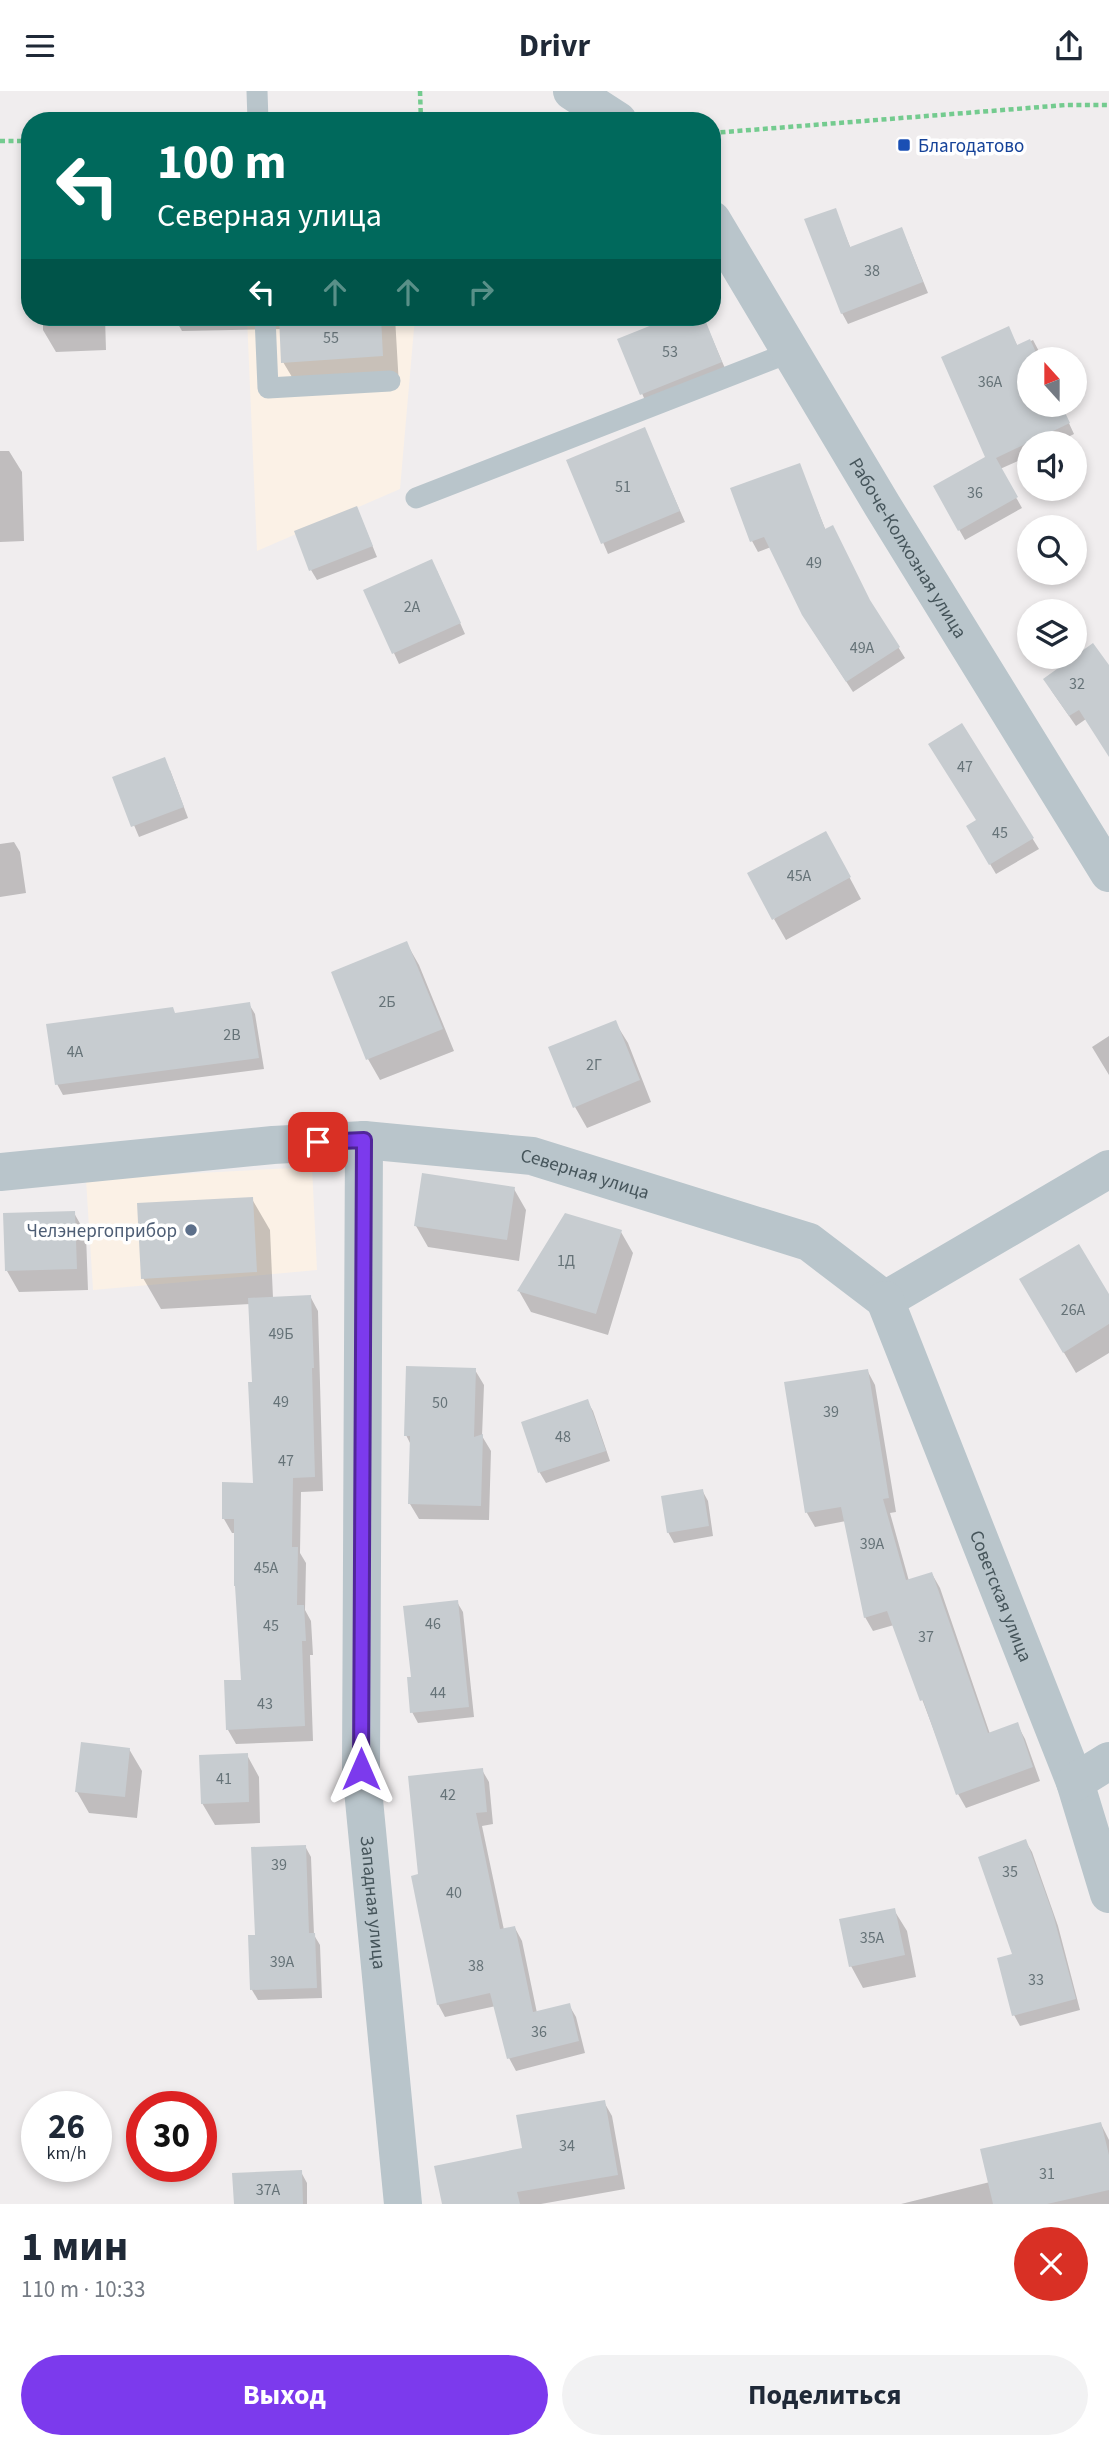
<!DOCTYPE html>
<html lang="ru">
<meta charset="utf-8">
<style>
:root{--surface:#fff;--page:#f2f2f3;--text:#1f2937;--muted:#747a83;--accent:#7c3aed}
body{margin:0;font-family:"Source Sans 3",sans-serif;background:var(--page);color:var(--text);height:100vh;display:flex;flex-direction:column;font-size:26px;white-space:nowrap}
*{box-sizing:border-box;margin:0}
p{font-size:23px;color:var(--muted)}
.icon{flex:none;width:38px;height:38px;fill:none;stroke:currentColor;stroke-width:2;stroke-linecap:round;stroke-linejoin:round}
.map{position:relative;height:2113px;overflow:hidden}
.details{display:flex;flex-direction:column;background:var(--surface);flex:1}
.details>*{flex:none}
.guide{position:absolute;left:21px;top:21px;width:700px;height:214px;border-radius:28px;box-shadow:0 4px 10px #0003;background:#00695c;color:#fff;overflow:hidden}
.needle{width:46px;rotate:339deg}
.tools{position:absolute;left:1017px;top:256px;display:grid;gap:14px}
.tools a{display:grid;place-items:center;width:70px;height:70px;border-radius:50%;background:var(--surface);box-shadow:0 4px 10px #0003;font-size:35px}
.speed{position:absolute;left:21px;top:2000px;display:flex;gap:14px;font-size:35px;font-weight:700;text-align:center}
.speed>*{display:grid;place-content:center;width:91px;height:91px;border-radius:50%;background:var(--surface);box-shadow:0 4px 10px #0003;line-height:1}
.speed small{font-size:18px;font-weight:400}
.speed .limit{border:10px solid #d22;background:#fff;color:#111}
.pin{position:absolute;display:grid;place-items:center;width:60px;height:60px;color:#fff;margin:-30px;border-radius:14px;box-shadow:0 4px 10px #0006}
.me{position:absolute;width:77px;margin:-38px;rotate:0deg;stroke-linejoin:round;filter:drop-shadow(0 0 5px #0008)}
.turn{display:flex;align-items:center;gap:24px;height:147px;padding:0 21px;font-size:32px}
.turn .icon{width:91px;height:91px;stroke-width:2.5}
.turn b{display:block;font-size:49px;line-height:60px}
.lanes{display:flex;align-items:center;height:66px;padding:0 21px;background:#0003;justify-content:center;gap:35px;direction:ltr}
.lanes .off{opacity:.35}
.round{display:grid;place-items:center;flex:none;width:74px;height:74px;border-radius:37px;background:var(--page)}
.headline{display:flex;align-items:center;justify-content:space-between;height:119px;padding:0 21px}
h1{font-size:42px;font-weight:700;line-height:52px}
.primary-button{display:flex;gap:14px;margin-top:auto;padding:14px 21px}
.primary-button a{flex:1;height:80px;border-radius:42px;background:var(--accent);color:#fff;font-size:28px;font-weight:700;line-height:80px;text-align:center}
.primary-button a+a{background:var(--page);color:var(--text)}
header{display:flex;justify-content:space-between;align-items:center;height:91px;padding:0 21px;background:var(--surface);font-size:32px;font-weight:700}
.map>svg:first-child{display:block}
</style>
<header><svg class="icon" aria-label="menu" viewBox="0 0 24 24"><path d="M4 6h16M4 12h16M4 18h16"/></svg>Drivr<svg class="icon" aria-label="share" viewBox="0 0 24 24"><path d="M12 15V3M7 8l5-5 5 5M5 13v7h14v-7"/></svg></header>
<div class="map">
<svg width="1109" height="2113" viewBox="0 0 1109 2113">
<rect width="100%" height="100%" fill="#f0edee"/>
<path fill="#fbf1e6" d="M247,226h168l-15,172 -143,62z
M312,1076l5,103 -224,20 -7,-111z"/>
<path fill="#0003" d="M835,119l16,39 51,-20 26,64 -80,31 -6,-11z
M43,226h62l1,33 -50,2 -13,-22z
M174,226h221l4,69 -98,6 -18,-30 -2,-33 -99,2z
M677,226h26l24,56 -80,32 -28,-65z
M1014,248l4,8 15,-7 10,19h-14v45h31l14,30 -18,9h-27v13l-29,13 22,39 -57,32 -30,-53 52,-29z
M644,338l41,93 -77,32 -40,-93z
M0,360h9l13,21 2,69 -24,1z
M799,374l27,66 79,127 -52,34 -43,-66 -39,-79 -13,5 -6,-11z
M357,417l20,49 -60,23 -6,-10z
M437,480l28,63 -66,30 -34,-74z
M1109,577v85l-23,-34 -10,7 -25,-36z
M962,634l77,124 -43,25 -28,-47 10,-6z
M170,679l18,48 -49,19 -25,-59z
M14,751l6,10 6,41 -26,4v-53z
M837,763l24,45 -75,41 -12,-21z
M407,853l12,21 35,86 -74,29 -12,-21z
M249,913l6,10 9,55 -201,26 -6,-11 119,-69z
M615,931l13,21 23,59 -64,26 -12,-21z
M1109,945v39l-17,-28z
M514,1098l12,21 -7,51 -91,-14 -12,-21z
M252,1108l18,31 3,68 37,-2 8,15 5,180 -22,1 -1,61 6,10 -1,47 6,11 2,34h-3l3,86 -77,3 -8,-14 15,-49 -7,-148h-4l-8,-14 30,-35v-101l-4,-79 -89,5 -18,-31z
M74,1122l12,21 2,56 -69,2 -12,-21z
M621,1141l12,21 -25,82 -77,-23 -12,-21z
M1021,1189l88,17v56l-33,20z
M475,1279l9,15 -2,51 9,15 -2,69 -70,-1 -9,-15 1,-59 -5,-10z
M867,1279l8,15 21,127 -6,1 19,68 23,-7 8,14 50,146 27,-10 8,15 15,42 -74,27 -8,-14 -64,-169 -21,6 -8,-14 -19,-96 -31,6 -8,-14 -21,-129z
M587,1310l6,10 17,50 -64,22 -6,-10 -17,-50z
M702,1399l6,11 5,35 -39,7 -6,-11z
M457,1511l6,10 11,105 -56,6 -6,-11 1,-34z
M129,1658l13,22 -5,47 -48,-5 -12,-21z
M247,1664l12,22 1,46 -45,2 -13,-22z
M482,1679l7,12 4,42 -11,2 22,104 11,-2 7,13 15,72 32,-8 7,12 9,36 -69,18 -7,-13 -13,-52 -51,11 -7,-13 -18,-129z
M1026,1751l6,10 26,74 22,84 -60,16 -6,-11v-60z
M305,1755l6,11 3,78 6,10 2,53 -64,2 -6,-10 4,-53z
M894,1819l13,21 9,46 -53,11 -12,-22z
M604,2011l8,14 13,73 -84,15h-97l80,-55z
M1101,2033l8,16v64h-208l89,-22z
M301,2081l6,11v21h-72z"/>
<path fill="#c7ccd0" d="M836,117l14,39 52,-20 21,55 -82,32 -37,-95z
M279,226h102l2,39 -102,7z
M672,226h32l18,45 -82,33 -23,-56z
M1009,235l8,19 13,-6 9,20h-10v45h32l9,19 -74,35 22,39 -60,34 -25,-45 52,-29 -44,-100z
M645,336l35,84 -79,33 -35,-84z
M800,372l25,66 8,-4 37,75 30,47 -54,35 -44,-67 -38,-78 -14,5 -20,-54z
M357,415l16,40 -64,25 -15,-40z
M432,468l29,64 -69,31 -29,-64z
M1093,552l16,22v92l-30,-47 -10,6 -26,-37z
M962,632l72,115 -45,27 -23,-39 10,-6 -48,-76z
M165,666l19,50 -53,20 -19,-50z
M826,740l25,46 -79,43 -25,-47z
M407,850l36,88 -77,31 -35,-88z
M250,911l9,56 -204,27 -9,-61 127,-17 2,6z
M616,929l24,60 -67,28 -25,-61z
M422,1082l93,14 -8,53 -93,-14z
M253,1106l4,75 -116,7 -4,-76z
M75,1120l2,58 -72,2 -2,-58z
M565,1122l57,17 -26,84 -79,-23z
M1079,1153l30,50v30l-46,29 -44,-74z
M311,1204l3,73h-2l3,109 -22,1 -1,69h6l-1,58h7l2,36h-4l3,85 -79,4 -2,-50h17l-6,-94h-1v-67h-12v-37l31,1 -5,-101h4l-4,-84z
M406,1275l70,2 -2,69 9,-3 -2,72 -73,-2 2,-68h-6z
M868,1278l21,129 -6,1 23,81 26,-8 56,161 30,-11 15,45 -77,28 -33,-95 -3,1 -33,-90 -23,7 -23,-111 -36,6 -21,-131z
M588,1308l18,52 -68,22 -17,-51z
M703,1398l6,37 -42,7 -6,-37z
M458,1509l11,107 -59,6 -3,-36h4l-8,-71z
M81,1651l49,6 -5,49 -50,-5z
M248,1662l1,49 -48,2 -2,-49z
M483,1677l4,44 -11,1 24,116 15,-3 18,86 37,-9 9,38 -72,18 -17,-66 -53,12 -26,-129 7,-2 -10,-98z
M1026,1748l27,75 23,85 -64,17 -15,-58 15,-4 -34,-97z
M306,1754l3,88h6l2,55 -67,2 -2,-55h7l-4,-88z
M895,1817l10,47 -56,12 -10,-48z
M605,2009l13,75 -101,17 3,12h-78l-8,-38 88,-18 -6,-33z
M1101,2031l8,33v35l-62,14h-54l-13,-55z
M302,2079l1,34h-69l-2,-31z"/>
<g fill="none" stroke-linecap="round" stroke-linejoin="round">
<path stroke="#74cb8f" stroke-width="4.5" stroke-dasharray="5 3.5" stroke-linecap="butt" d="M420,0l1,30
M712,42l354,-28h43
M0,50h30"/>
<path stroke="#b9c5cb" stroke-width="21" d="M257,0l1,30
M265,226l3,71 122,-7
M416,407l375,-146"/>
<g stroke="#b9c5cb" stroke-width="38">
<path d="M572,0l46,30"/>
<path id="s1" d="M712,129l170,285 227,368"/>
<path id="s2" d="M364,1049l-3,629 42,435"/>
<path id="s3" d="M0,1081l273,-27 91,-5 168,16 277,86 76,58 224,-131"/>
<path id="s4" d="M885,1209l190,482 34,112"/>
<path d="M1075,1691l34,-21"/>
</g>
</g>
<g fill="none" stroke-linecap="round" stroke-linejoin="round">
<defs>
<path id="route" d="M318,1051l46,-2 -3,629"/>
</defs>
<use href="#route" stroke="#51269a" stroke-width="18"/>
<use href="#route" stroke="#7c3aed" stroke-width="12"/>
</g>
<rect fill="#1a4fb4" stroke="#fff" stroke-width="2.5" x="897" y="47" width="14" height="14" rx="3.5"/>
<circle fill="#5c6f8a" stroke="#fff" stroke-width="2.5" cx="191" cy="1139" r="7"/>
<g text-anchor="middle" stroke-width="7" stroke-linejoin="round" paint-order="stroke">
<g font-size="16" fill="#667378">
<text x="872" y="185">38</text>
<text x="331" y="252">55</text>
<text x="670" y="266">53</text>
<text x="990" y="296">36А</text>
<text x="623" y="401">51</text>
<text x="975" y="407">36</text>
<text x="814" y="477">49</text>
<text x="412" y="521">2А</text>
<text x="862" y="562">49А</text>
<text x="1077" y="598">32</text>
<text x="965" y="681">47</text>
<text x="1000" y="747">45</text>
<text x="799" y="790">45А</text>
<text x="387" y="916">2Б</text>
<text x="232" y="949">2В</text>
<text x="75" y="966">4А</text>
<text x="594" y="979">2Г</text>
<text x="566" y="1175">1Д</text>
<text x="1073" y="1224">26А</text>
<text x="281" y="1248">49Б</text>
<text x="281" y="1316">49</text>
<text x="440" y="1317">50</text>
<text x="831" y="1326">39</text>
<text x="563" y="1351">48</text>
<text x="286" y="1375">47</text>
<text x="872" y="1458">39А</text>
<text x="266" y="1482">45А</text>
<text x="433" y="1538">46</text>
<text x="271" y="1540">45</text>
<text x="926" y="1551">37</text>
<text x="438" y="1607">44</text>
<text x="265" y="1618">43</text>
<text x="224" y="1693">41</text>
<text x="448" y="1709">42</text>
<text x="279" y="1779">39</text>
<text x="1010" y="1786">35</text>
<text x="454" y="1807">40</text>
<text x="872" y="1852">35А</text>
<text x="282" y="1876">39А</text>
<text x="476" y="1880">38</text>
<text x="1036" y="1894">33</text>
<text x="539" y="1946">36</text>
<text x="567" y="2060">34</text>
<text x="1047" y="2088">31</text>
<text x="268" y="2104">37А</text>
</g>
<g font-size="19" fill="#164399" stroke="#fff" text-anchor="start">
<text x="918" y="61">Благодатово</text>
</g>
<g font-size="19" fill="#46555b" stroke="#fff">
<text dy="7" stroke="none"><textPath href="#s1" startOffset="382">Рабоче-Колхозная улица</textPath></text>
<text dy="7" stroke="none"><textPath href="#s3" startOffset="590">Северная улица</textPath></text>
<text dy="7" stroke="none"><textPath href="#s4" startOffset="318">Советская улица</textPath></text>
<text dy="7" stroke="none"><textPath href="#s2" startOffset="763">Западная улица</textPath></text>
</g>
<g font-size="19" fill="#4e5e75" stroke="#fff" text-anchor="end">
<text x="177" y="1146">Челэнергоприбор</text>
</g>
</g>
</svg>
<div class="tools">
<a><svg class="needle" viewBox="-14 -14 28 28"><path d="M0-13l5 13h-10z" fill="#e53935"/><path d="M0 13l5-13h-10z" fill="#747a83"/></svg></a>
<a><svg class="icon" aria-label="sound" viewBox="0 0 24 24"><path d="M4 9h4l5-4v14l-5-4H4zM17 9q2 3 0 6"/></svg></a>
<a><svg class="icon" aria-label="search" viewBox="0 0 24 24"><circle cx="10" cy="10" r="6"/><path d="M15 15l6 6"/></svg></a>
<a><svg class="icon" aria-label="layers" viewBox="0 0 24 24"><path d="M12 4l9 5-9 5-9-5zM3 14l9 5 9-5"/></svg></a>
</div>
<div class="speed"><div>26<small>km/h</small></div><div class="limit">30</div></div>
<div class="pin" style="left:318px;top:1051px;background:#d93025"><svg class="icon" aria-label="arrive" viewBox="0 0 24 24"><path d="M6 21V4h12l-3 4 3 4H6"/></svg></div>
<svg class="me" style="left:361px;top:1678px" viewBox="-20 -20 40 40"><path d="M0-17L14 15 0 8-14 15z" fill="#7c3aed" stroke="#fff" stroke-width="4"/></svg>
<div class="guide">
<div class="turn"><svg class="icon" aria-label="left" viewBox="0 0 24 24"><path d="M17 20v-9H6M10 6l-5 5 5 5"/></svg><div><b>100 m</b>Северная улица</div></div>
<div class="lanes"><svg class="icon" aria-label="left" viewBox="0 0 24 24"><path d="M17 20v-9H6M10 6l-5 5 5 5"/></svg><svg class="icon off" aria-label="ahead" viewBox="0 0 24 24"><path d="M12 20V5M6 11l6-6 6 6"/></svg><svg class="icon off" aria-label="ahead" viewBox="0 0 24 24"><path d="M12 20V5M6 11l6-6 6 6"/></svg><svg class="icon off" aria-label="right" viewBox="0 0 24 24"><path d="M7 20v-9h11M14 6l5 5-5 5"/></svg></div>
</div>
</div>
<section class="details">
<div class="headline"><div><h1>1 мин</h1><p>110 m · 10:33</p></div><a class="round" style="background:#d93025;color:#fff"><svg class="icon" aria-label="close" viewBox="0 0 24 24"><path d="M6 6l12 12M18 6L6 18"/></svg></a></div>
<div class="primary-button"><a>Выход</a><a>Поделиться</a></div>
</section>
